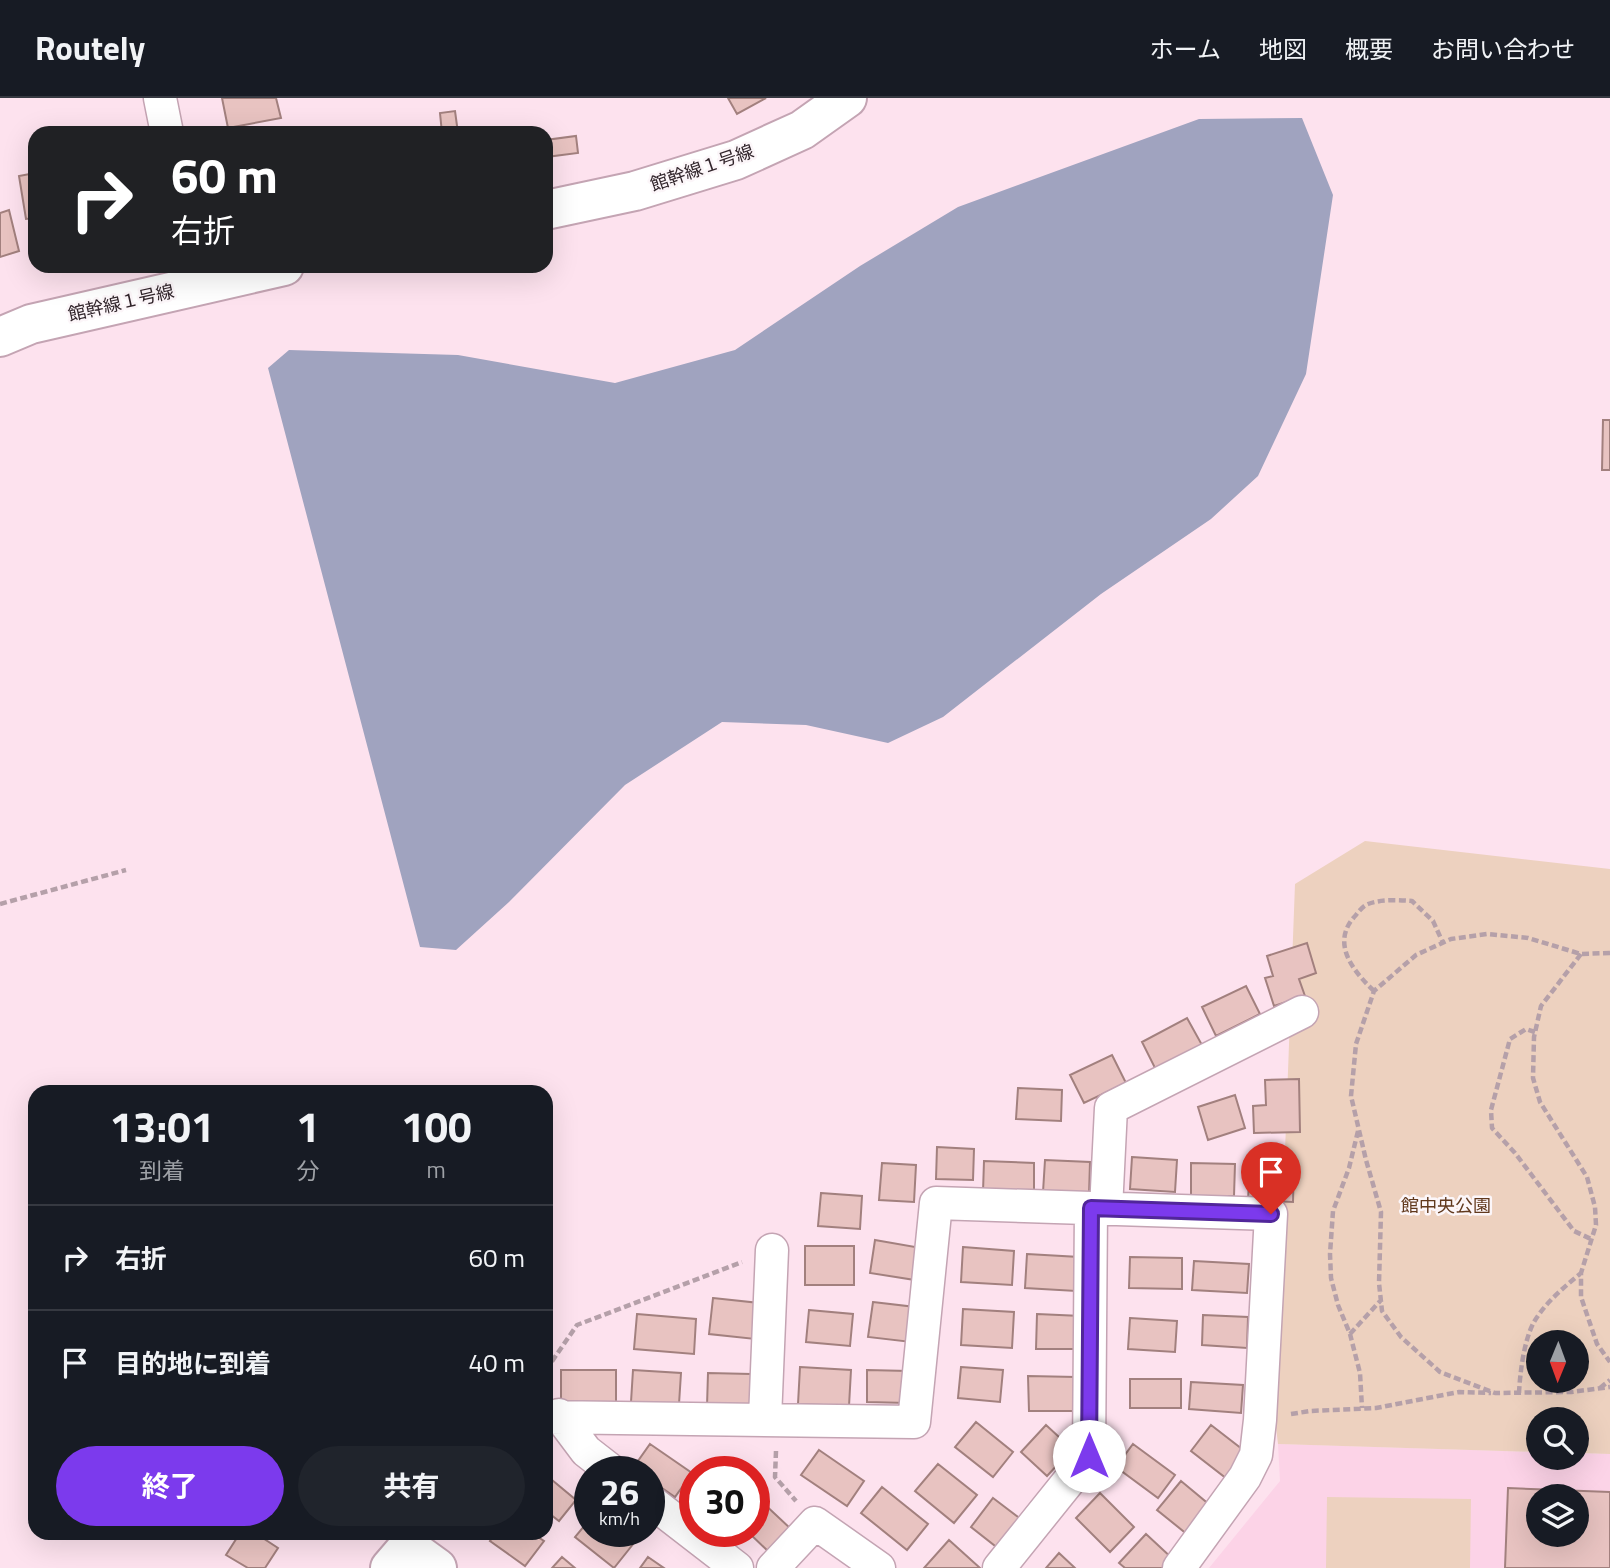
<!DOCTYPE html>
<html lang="ja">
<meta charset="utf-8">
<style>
:root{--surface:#171b24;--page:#20242c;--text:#f1f3f6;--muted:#9ea1a6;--line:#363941;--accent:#7c3aed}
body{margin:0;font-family:"Titillium Web","Noto Sans JP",sans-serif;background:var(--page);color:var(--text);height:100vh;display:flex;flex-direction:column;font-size:26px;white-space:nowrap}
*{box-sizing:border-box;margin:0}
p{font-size:23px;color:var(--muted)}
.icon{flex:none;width:38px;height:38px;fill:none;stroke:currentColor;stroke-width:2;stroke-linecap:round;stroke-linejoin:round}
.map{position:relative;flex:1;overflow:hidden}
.sheet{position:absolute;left:28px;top:987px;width:525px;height:455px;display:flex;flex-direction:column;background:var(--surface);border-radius:21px;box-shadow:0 7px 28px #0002}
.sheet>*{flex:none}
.hud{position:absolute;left:28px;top:28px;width:525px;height:147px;border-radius:21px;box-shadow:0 7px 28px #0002;background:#202124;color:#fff;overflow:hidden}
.needle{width:46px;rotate:181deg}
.controls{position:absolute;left:1526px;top:1232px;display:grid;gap:14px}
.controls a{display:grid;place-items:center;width:63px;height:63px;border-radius:50%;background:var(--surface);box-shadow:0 7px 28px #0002;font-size:35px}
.speed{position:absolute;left:574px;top:1358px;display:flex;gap:14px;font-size:35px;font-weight:700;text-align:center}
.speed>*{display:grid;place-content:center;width:91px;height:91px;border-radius:50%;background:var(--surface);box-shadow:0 7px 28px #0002;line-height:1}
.speed small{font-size:18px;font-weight:400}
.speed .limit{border:10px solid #d22;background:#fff;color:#111}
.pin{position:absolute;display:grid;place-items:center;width:60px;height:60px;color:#fff;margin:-72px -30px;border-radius:50% 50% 50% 0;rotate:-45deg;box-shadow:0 0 7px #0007}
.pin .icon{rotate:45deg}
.me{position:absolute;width:77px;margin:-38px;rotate:0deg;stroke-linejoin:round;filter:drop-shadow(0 0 5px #0008)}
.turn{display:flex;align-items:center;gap:24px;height:147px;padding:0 28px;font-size:32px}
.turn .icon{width:91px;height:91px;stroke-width:2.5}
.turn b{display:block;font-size:49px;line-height:60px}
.eta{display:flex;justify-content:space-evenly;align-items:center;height:119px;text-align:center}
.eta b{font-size:42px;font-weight:700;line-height:49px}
.action{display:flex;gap:14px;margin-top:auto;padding:14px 28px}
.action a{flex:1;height:80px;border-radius:42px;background:var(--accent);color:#fff;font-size:28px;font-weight:700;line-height:80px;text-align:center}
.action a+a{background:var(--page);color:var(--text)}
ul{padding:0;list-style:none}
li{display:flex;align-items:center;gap:21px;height:105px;padding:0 28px;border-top:2px solid var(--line)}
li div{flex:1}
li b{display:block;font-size:26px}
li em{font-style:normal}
header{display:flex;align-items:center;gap:42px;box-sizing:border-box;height:98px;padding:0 35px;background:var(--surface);border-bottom:2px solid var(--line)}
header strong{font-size:33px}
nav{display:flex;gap:38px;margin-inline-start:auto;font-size:24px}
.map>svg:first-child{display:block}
</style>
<header>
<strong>Routely</strong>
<nav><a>ホーム</a><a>地図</a><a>概要</a><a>お問い合わせ</a></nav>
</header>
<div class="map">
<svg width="1610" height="1470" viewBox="0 0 1610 1470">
<rect width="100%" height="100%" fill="#fde2ee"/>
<path fill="#fcd3e7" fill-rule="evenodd" d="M1278,1346l260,8v6h39v-5l33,1v114h-401l71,-87zM1538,1398h39v39h-39z"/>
<path fill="#edd1bf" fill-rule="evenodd" d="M1365,743l245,28v585l-33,-1v-34h-39v33l-260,-8 -3,-25 20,-535zM1538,1244h39v39h-39z
M1327,1399l144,2 -1,69h-144z"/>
<path fill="#a0a3bf" d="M1302,20l31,77 -27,179 -48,102 -47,43 -110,75 -158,123 -55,26 -82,-18 -84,-3 -97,63 -116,117 -53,48 -36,-3 -152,-579 21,-18 169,5 157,28 120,-33 125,-84 98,-59 241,-88z"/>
<path fill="#e8c3c1" stroke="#a2807e" stroke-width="2" fill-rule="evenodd" d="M222,0h54l5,20 -53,10z
M728,0h38l-29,16z
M455,13l3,22h-16l-2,-20z
M576,38l2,17 -32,4v-17z
M35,75v45l-9,1 -7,-43z
M9,112l10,41 -19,6v-44z
M1603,322h7v50h-8z
M1307,845l9,30 -17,6 6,17 -31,10 -9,-28 8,-2 -6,-20z
M1246,888l14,28 -44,22 -14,-29z
M1187,920l15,27 -46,25 -14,-28z
M1112,957l14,28 -42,20 -14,-28z
M1299,981l1,53 -46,1 -1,-27 13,-1 -1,-25z
M1018,990l44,2 -1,31 -45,-2z
M1235,997l10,33 -37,12 -10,-33z
M937,1049l37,2 -1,31 -37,-1z
M1132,1059l45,3 -2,32 -45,-3z
M1045,1062l45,2 -1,32 -46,-2z
M984,1063l50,2v31l-51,-2z
M1250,1064l44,2 -1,38 -45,-2z
M882,1065l34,2 -2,37 -35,-2z
M1191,1065l44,1 -1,32h-43z
M821,1095l41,3 -2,33 -42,-3z
M875,1142l46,8 -6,32 -45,-7z
M805,1148h49v39h-49z
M963,1149l51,4 -2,34 -51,-3z
M1027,1156l52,3 -3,34 -51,-3z
M1130,1159l52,1v31l-53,-1z
M1194,1163l55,3 -2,29 -55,-3z
M713,1200l46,5 -4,36 -46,-5z
M873,1204l42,5 -4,35 -43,-5z
M963,1211l51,3 -2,36 -51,-3z
M809,1212l44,4 -3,32 -44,-4z
M637,1216l59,5 -2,35 -60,-5z
M1037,1216l44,2 -1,33h-44z
M1203,1217l45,2 -1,31 -45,-3z
M1130,1220l47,3 -2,31 -47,-3z
M800,1269l51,3 -2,36 -51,-2z
M961,1269l42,3 -3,32 -42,-4z
M561,1272h55v33h-55z
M633,1272l48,3 -2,31 -48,-2z
M867,1272l41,1 -1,32 -40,-1z
M708,1275l43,1 -1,33 -43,-1z
M1028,1278l48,1v34h-47z
M1130,1281h51v29h-51z
M1191,1284l52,3 -2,28 -52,-4z
M976,1324l37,30 -20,25 -38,-30z
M1046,1327l26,24 -25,27 -26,-24z
M1211,1327l40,31 -20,26 -40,-31z
M650,1346l42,29 -17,24 -26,-18v-7h-11l-5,-4z
M1133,1346l42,31 -17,23 -42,-31z
M819,1352l45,31 -17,25 -46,-31z
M938,1366l39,31 -23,28 -39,-32z
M546,1377l30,25 -17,21 -13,-10z
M1181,1383l30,25 -23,29 -31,-25z
M882,1389l46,37 -21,26 -46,-37z
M1508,1390l102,4v76h-105zM1538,1398h39v39h-39z
M1100,1395l34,34 -24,25 -34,-34z
M993,1400l29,22 -23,29 -28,-22z
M760,1402l32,30 -22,23 -23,-22h7v-25z
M590,1421v12h29l15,12 -20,25 -39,-31z
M240,1435h15l23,15 -13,20h-17l-22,-13z
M496,1435h36l12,8 -19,25 -35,-25z
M1146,1436l28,26 -8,8h-41l-6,-5z
M949,1442l31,28h-56z
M1059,1455l16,15h-29z
M562,1459l13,11h-23z
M648,1459l16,11h-24z"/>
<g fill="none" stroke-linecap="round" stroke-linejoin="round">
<defs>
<path id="street" d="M160,0l7,35
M1106,1111l5,-101 191,-96
M559,1317l27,36 27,21
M546,1319l368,5 22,-219 335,11 -11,206 -4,35 -11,22 -66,91
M765,1321l7,-169
M649,1402l88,68
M773,1470l42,-45 64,45
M999,1470l90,-112 2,-248"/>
<path id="secondary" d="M546,112l89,-19 101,-31 66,-30 45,-32
M0,239l31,-13 253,-58
M390,1470l18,-21 29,21"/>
</defs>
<use href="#street" stroke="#c4a4b3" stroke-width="35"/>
<use href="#secondary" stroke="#c4a4b3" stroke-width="42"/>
<path stroke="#b5a0a9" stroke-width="4.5" stroke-dasharray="7 3.5" stroke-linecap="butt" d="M0,806l126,-34
M1610,855l-29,1 -53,-16 -41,-4 -36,5 -35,16 -42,36 -18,53 -5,52 15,64 15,52 -2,71 3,28 19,26 39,35 55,21 76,-1 39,-5
M1581,856l-40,52 -7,31 -1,41 7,24 47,75 8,30 1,18 -15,48v24l16,47 13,18
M1374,893c-22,-21 -44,-49 -18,-76 3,-4 7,-9 12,-11 14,-5 30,-4 44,-3l21,20 10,22
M1535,934l-9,-3 -16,10 -19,71 1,18 23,25 59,78 17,8
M1358,1033l-9,37 -16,43 -3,43 1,24 7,27 12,29 10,39 2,35
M1350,1236l31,-34
M546,1272l31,-45 165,-63
M1600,1290l10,-8
M1519,1295c1,-20 5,-53 15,-71 11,-19 29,-34 46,-48
M1291,1316l19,-3 66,-3 83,-16 32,1
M776,1353l-1,26 21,24"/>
<use href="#street" stroke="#fff" stroke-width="32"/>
<use href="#secondary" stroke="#fff" stroke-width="38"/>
</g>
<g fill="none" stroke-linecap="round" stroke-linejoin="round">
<defs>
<path id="route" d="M1089,1358l2,-248 180,6"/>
</defs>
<use href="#route" stroke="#51269a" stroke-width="18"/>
<use href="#route" stroke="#7c3aed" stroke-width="12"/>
</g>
<g text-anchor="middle" stroke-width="5" stroke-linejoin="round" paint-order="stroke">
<g font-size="18" fill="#31252b" stroke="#fcf6f9">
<text transform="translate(702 70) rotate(-19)" y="6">館幹線１号線</text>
<text transform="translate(121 205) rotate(-13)" y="6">館幹線１号線</text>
</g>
<g font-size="18" fill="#61391d" stroke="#fcf6f9">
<text x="1446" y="1114">館中央公園</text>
</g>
</g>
</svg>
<div class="controls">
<a><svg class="needle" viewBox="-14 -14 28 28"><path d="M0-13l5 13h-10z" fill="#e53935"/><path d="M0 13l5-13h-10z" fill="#9ea1a6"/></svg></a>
<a><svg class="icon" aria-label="search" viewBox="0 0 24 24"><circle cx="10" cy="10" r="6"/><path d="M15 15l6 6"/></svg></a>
<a><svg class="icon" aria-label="layers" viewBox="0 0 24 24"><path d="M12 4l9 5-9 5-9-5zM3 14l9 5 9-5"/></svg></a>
</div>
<div class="speed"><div>26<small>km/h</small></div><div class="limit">30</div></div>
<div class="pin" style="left:1271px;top:1116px;background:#d93025"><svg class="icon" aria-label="arrive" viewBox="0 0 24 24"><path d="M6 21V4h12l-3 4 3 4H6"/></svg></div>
<svg class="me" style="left:1089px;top:1358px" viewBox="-20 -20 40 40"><circle r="19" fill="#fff"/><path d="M0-13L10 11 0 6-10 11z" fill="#7c3aed"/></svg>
<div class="hud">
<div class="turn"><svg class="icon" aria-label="right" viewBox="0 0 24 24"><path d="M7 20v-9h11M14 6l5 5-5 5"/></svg><div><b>60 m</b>右折</div></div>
</div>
<section class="sheet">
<div class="eta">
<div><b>13:01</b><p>到着</p></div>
<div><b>1</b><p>分</p></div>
<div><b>100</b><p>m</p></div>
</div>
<ul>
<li><svg class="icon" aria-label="right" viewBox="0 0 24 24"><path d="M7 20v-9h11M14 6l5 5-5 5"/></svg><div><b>右折</b></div><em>60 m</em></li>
<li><svg class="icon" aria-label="arrive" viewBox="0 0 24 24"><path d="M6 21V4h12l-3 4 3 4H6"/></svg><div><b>目的地に到着</b></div><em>40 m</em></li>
</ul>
<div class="action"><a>終了</a><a>共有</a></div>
</section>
</div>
